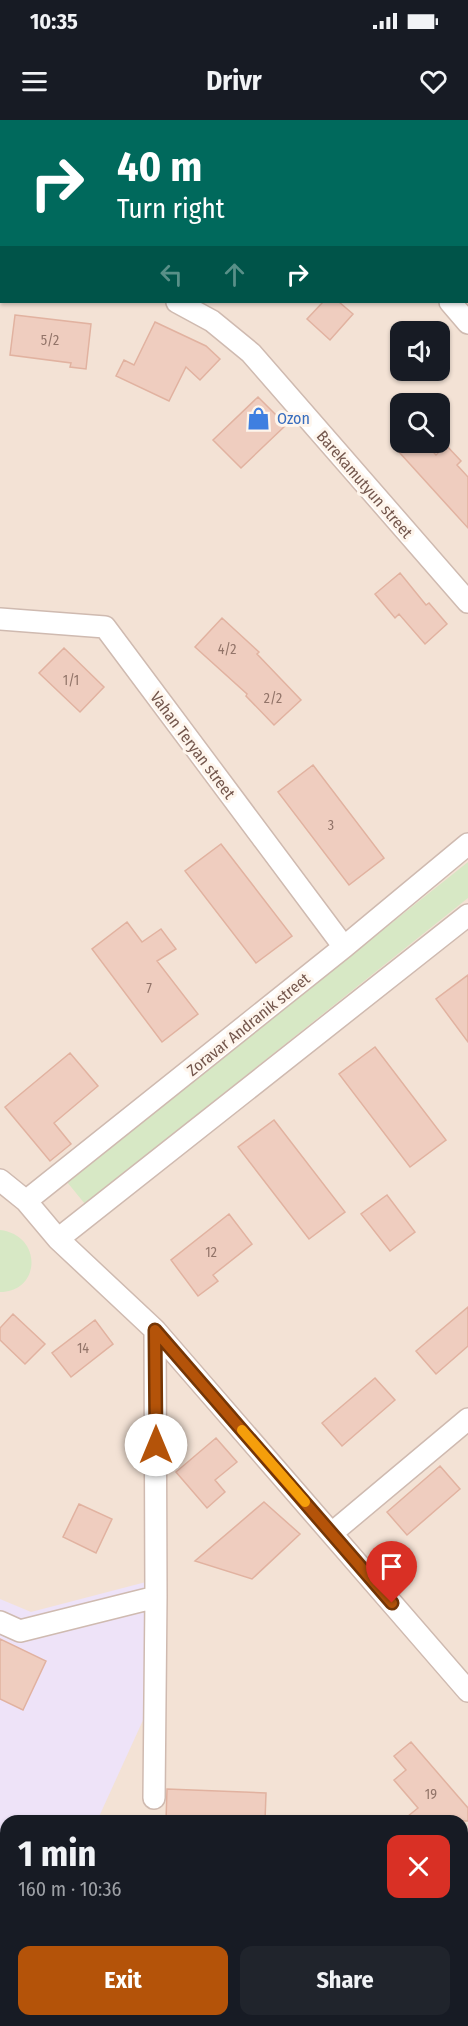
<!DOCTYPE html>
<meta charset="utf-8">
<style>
:root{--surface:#171b24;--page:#20242c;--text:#f1f3f6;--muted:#9ea1a6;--accent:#b45309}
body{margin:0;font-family:"Fira Sans Condensed",sans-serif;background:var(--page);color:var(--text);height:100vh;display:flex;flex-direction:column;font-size:22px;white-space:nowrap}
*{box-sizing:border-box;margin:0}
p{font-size:20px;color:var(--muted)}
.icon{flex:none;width:33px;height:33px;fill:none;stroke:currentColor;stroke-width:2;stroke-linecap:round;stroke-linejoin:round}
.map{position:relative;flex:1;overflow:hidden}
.panel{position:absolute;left:0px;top:1695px;width:468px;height:212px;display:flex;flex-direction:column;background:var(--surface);border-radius:18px 18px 0 0;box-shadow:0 2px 4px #0004}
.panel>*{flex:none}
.banner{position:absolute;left:0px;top:0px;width:468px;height:183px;box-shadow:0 2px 4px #0004;background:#00695c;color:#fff;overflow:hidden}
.buttons{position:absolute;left:390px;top:201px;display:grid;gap:12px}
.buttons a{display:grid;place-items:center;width:60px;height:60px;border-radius:12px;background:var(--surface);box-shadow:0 2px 4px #0004;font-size:30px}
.pin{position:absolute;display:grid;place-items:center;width:51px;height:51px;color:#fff;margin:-62px -26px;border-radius:50% 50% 50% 0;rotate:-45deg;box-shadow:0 0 6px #0007}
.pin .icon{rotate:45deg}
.me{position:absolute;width:66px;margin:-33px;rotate:0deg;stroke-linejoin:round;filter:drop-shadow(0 0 4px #0008)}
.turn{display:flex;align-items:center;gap:21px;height:126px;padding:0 18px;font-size:27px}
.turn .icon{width:78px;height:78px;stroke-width:2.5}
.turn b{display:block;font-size:42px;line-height:51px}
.lanes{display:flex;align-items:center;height:57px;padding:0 18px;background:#0003;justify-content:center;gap:30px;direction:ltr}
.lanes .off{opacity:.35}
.round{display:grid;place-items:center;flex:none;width:63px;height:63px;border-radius:12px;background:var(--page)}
.overview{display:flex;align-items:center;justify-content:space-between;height:102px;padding:0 18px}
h1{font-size:36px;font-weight:700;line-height:45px}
.primary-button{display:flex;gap:12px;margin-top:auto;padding:12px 18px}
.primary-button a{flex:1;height:69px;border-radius:12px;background:var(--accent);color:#fff;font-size:24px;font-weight:700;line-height:69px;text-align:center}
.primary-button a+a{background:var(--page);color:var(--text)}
.status{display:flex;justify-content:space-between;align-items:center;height:42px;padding:0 30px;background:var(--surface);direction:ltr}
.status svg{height:16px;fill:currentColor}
header{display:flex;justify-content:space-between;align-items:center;height:78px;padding:0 18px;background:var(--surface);font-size:27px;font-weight:700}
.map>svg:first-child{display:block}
</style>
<div class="status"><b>10:35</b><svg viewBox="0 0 49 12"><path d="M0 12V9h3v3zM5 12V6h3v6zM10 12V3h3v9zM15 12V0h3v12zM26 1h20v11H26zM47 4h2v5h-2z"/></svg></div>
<header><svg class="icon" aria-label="menu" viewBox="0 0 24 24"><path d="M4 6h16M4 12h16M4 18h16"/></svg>Drivr<svg class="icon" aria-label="heart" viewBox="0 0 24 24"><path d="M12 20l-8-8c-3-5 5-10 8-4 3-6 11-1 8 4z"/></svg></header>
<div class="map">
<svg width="468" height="1906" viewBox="0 0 468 1906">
<rect width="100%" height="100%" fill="#fbf1e6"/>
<path fill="#f3e2d5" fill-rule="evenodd" d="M0,0h468v1906h-468zM2,2h464v180h-464zM400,212h40v38h-40zM400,284h40v38h-40zM6,1701h456v199h-456z"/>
<path fill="#eee3f8" d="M146,1462l-2,136 -47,103h-91v168h-6v-390l31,13z"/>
<path fill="#d7e8c5" d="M468,742v36l-383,306 -18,-22z
M0,1110c43,5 41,62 0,62z"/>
<path fill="#efcdbf" stroke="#e1b2a0" stroke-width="1.5" d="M323,182h16l14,12 -23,26 -23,-21z
M15,195l76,9 -5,45 -16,-2 1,-4 -61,-8z
M155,202l51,24 14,13 -20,21 -14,-13 -17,34 -53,-25 8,-16 10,5z
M258,277l28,28 -45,43 -28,-28z
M409,322h15l12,13 10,-10 15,16 -4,4 11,12v51l-69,-76z
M400,453l26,32 3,-2 18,21 -22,20 -26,-30 -4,4 -20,-24z
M222,498l37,34 -2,2 44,46 -27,25 -28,-29 1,-2 -52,-47z
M64,528l40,39 -24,25 -41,-39z
M313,645l71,93 -35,27 -71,-93z
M221,724l71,92 -36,27 -71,-92z
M127,802l15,20 19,-13 15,20 -19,12 41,53 -36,28 -70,-93z
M468,855v67l-32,-43z
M375,927l71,93 -36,27 -71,-93z
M70,933l28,33 -44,37 17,21 -21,17 -45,-54z
M274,1000l71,92 -36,27 -71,-92z
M387,1075l28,37 -25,19 -29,-37z
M229,1094l23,30 -39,31 5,6 -20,15 -27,-36z
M468,1187v39l-32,28 -20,-23z
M13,1194l32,30 -20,20 -25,-24v-12z
M95,1200l18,24 -42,33 -19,-24z
M375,1258l20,22 -53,46 -20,-23z
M216,1318l21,24 -22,18 10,12 -18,16 -31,-36z
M440,1346l20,23 -53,46 -20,-23z
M264,1382l36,32 -48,45 -57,-18z
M79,1384l33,15 -16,34 -33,-16z
M0,1519l46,22 -23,49 -23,-11z
M411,1622l57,66v13h-66l16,-13 -24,-28 12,-10 -12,-14z
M167,1669l99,4 -1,28h-99z"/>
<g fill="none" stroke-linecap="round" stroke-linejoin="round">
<defs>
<path id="street" d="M295,0l2,2
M0,146h2
M177,182l35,19 39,32 217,249
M450,182l18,21
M0,499l105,8 239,320
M0,1060l26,21 32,38 97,91 313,361
M26,1081l318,-254 124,-103
M58,1119l410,-324
M332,1413l136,-114
M0,1502l20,9 136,-34
M154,1678l2,-201 -1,-267"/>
<path id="secondary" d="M462,1776l6,-4
M290,1906l8,-6"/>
<path id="highway" d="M382,0l1,2
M432,0l1,2
M466,42l2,2
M466,103l2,2"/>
</defs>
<use href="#street" stroke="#cfbab0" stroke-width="24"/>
<use href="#secondary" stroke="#d1b9ad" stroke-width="32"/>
<use href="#highway" stroke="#d8d0cd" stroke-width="36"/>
<use href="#street" stroke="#fff" stroke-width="21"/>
<use href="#secondary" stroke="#fff" stroke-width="28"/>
<use href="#highway" stroke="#f2ada0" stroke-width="33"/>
</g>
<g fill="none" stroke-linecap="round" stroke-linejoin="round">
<defs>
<path id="route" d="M156,1325l-1,-115 237,273"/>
</defs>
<use href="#route" stroke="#753606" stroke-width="15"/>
<use href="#route" stroke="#b45309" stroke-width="10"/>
<path stroke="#f59e0b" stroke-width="10" d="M242,1310l63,72"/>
</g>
<defs>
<symbol id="shop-bare" viewBox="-9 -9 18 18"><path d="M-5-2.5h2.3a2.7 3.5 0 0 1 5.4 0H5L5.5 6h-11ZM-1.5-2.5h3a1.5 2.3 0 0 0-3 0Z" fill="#3f7fe0" stroke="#fef5ec" stroke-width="2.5" paint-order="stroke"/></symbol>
</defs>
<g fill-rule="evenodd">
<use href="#shop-bare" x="242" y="282" width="33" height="33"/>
</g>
<g text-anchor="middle" stroke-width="6" stroke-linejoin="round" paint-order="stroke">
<g font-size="14" fill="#927469">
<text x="50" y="225">5/2</text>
<text x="227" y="534">4/2</text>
<text x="71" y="565">1/1</text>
<text x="273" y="583">2/2</text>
<text x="331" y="710">3</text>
<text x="149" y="873">7</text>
<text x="211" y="1137">12</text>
<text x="83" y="1233">14</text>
<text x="431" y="1679">19</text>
</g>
<g font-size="16" fill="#366cbe" stroke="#fef5ec" text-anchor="start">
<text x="277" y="304">Ozon</text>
</g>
<g font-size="16" fill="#73564c" stroke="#fef5ec">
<text transform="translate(365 364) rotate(49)" y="6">Barekamutyun street</text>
<text transform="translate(193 625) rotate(53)" y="6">Vahan Teryan street</text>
<text transform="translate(248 904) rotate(-39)" y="6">Zoravar Andranik street</text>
</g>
</g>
</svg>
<div class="buttons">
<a><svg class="icon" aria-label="sound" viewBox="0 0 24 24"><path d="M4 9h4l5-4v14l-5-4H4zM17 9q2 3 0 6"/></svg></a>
<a><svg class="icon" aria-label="search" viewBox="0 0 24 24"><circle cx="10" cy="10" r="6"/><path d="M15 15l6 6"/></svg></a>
</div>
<div class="pin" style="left:392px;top:1483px;background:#d93025"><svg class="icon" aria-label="arrive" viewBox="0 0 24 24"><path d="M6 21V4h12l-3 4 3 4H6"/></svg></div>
<svg class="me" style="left:156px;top:1325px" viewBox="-20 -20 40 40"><circle r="19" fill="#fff"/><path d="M0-13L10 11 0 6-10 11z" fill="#b45309"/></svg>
<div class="banner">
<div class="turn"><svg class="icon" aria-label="right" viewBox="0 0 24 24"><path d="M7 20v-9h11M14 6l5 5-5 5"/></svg><div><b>40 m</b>Turn right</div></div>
<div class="lanes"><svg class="icon off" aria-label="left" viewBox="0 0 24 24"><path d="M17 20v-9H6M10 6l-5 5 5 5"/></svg><svg class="icon off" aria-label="ahead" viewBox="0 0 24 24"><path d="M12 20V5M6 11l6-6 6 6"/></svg><svg class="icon" aria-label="right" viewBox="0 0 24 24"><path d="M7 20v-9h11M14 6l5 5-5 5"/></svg></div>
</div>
<section class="panel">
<div class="overview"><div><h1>1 min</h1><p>160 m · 10:36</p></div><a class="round" style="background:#d93025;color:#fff"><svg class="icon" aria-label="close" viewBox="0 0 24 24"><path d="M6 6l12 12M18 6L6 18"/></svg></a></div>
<div class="primary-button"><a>Exit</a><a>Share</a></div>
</section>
</div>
